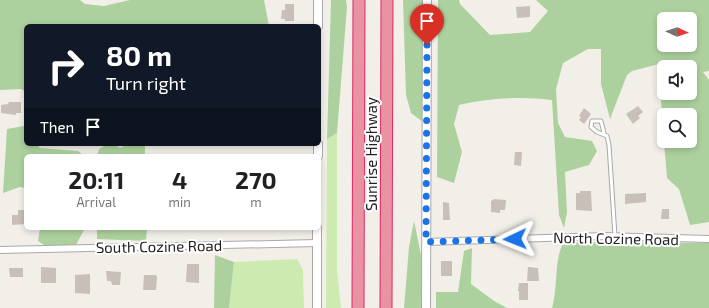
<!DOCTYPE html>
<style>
:root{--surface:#fff;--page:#f6f6f6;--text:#202124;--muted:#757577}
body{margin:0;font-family:"Exo 2",sans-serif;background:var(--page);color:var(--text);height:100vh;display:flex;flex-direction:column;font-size:15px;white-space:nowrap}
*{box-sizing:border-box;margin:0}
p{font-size:13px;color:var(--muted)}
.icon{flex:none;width:22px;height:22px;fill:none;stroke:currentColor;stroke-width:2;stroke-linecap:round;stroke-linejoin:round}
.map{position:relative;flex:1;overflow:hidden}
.side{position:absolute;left:24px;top:154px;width:297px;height:76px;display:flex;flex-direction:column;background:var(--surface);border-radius:6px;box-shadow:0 2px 6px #0003}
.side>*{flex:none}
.hud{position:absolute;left:24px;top:24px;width:297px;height:122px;border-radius:6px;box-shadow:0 2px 6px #0003;background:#111827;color:#fff;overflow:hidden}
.needle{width:26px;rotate:93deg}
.fabs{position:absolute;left:657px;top:12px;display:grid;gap:8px}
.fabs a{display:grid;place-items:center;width:40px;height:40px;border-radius:6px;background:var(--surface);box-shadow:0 2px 6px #0003;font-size:20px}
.pin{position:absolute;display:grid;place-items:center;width:34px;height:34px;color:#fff;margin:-41px -17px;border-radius:50% 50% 50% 0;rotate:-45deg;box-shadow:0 0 4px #0007}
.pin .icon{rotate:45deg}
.me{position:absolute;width:44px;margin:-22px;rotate:268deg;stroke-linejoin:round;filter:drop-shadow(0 0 3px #0008)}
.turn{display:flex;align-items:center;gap:14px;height:84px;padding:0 16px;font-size:18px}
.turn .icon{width:52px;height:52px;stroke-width:2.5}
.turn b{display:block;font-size:28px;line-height:34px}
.then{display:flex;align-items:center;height:38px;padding:0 16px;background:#0003;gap:8px;font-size:15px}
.eta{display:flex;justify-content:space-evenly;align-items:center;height:68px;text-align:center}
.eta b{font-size:24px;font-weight:700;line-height:28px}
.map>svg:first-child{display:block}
</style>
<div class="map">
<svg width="709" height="308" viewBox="0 0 709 308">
<rect width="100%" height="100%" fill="#f2efe9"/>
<path fill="#cdebb0" d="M337,133v137l4,38h-15l1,-169z
M297,259l6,11 1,38h-75l5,-46z"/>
<path fill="#add19e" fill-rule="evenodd" d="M0,0h80l5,4 19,2 26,-6h134l5,26h-243v66l-5,-3 -21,1z
M331,0h15l1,7 -10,126 -10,6z
M403,0h20v122l-12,-9 -5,-18z
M438,0h21l1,4 30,31 40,-3 18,-21 -12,-11h173v71l-6,1 6,8v142l-19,3 -11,-36 -12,-11 -3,-37h26v-26h-26v24l-3,-39 2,-37 -31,8 -5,4 -17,44 -9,-35v-35h-13l-25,14 -7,26 2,34 7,14 27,4 5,10 -8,14 -24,7 2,40 -3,16 -5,-13 -7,-115c-28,-4 -66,-2 -93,5l-5,19 8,28 -8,31 -17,-6zM664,19h26v26h-26zM664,67h26v26h-26z
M24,126h2v18h10l4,4 38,3 6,5h-58v32l-6,-1 -17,6 4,-64z
M108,144h6l6,4 9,-4h16v12h-48l2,-7z
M414,221l7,34v53h-17l5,-61z
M40,228h44v2l-8,15h-32l-6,-4z
M97,228h50l-1,13 -49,-2z
M576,242l133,1v65h-157c6,-21 2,-43 10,-63z
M472,248l-1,36 23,17 13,7h-71v-16h22l6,-41z
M215,255l19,7 -5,46h-15z"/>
<path fill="#c7bfb8" d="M285,4h9v17h-9v-2h-4l1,-9h3z
M530,6v11l-13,1 -1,-11z
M9,102h12v11h-5v2l-15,-2v-8l7,-1z
M638,106l5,6 -5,4 2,2 -7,6 -7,-10z
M584,108l7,6 -7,10 -5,-4 2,-3 -2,-1z
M515,152h7l-1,14 -7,-1z
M580,191h11l1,20 -16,-1v-17h4z
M646,193v9l-21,2v-10z
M494,199l12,1 -1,10h-5v3l-9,-1v-11z
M443,202l6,1 1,17h-7z
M662,209h7v10h-8z
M18,210h8v14l-14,1v-10h6z
M441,261h11v15h-11z
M187,264h12v19l-13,-1z
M41,267l15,1v15h-15z
M528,267l10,1 1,13h-12z
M9,268h14v9h-13z
M106,271l15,1 -1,13h-8l-1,-4h-4z
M90,274v20l-15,-1v-18z
M144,275h12l1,2 -1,13h-13z
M519,283h9v17h-9v-9h-1z"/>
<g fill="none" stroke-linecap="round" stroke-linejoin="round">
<defs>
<path id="service" d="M604,133l-3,-12h-9l-1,6 6,5 10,4 2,9 6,91"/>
<path id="minor" d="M426,242l177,-6 106,3
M0,250l317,-7"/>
<path id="tertiary" d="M318,26v-26
M318,156v-12
M317,308v-80
M426,308l1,-308"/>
<path id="motorway" d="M358,308l1,-308
M386,308l1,-308"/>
</defs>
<use href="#service" stroke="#a9a9a9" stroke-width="5"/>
<use href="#minor" stroke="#a9a9a9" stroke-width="8"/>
<use href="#tertiary" stroke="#a9a9a9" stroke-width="10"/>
<use href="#motorway" stroke="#dc2a67" stroke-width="13"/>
<use href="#service" stroke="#fff" stroke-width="3"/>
<use href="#minor" stroke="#fff" stroke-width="6"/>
<use href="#tertiary" stroke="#fff" stroke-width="8"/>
<use href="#motorway" stroke="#e892a2" stroke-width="11"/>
</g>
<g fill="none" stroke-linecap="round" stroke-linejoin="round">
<path stroke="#1a73e8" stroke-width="7" stroke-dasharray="0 12.6" d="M427,45l-1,197 89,-3"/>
</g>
<g text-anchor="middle" stroke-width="4" stroke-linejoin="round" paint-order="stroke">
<g font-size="15" fill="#222" stroke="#fff">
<text transform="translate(372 154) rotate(-90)" y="5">Sunrise Highway</text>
<text transform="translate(616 239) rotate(1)" y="5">North Cozine Road</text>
<text transform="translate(159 247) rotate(-1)" y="5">South Cozine Road</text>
</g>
</g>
</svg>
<div class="fabs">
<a><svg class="needle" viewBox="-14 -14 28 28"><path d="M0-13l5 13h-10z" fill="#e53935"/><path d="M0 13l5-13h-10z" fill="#757577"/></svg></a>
<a><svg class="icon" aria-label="sound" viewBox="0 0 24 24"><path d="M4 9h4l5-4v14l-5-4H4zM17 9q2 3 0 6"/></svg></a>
<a><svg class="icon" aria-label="search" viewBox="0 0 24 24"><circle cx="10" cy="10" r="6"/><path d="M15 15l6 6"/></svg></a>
</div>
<div class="pin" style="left:427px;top:45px;background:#d93025"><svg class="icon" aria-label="arrive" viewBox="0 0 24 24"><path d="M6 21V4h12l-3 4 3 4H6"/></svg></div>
<svg class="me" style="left:515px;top:239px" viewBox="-20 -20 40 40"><path d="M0-17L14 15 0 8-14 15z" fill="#1a73e8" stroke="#fff" stroke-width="4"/></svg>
<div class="hud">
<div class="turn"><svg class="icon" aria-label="right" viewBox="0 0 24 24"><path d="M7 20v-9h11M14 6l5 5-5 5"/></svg><div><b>80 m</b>Turn right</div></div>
<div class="then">Then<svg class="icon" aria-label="arrive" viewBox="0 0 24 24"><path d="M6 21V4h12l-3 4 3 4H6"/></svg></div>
</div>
<section class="side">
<div class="eta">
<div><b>20:11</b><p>Arrival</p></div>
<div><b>4</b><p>min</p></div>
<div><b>270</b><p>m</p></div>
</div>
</section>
</div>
